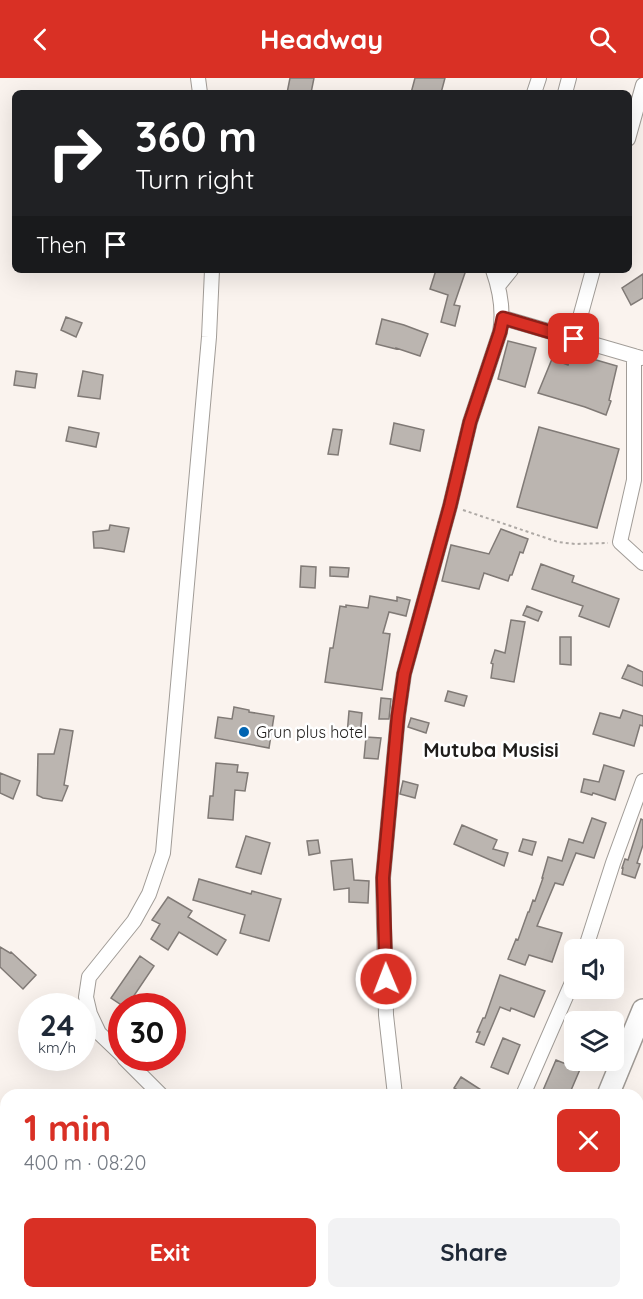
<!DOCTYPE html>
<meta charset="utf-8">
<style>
:root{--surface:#fff;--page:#f2f2f3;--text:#1f2937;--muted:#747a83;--accent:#d93025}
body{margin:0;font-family:Quicksand,sans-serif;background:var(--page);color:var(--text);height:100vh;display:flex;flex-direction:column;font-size:22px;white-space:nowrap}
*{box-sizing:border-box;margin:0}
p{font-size:20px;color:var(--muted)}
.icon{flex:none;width:33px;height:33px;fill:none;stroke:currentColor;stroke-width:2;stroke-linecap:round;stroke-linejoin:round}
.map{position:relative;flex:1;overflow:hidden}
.side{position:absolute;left:0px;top:1011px;width:644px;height:210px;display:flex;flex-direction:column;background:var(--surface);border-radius:18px 18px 0 0;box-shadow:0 6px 24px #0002}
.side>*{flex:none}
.top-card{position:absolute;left:12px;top:12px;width:620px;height:183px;border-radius:9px;box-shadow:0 6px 24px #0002;background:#202124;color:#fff;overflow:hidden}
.buttons{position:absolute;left:564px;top:861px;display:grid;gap:12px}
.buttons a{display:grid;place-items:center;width:60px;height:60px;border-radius:9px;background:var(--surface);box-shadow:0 6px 24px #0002;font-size:30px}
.speed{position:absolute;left:18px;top:915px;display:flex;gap:12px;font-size:30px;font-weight:700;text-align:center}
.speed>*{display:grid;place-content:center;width:78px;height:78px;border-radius:50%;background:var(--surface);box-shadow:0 6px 24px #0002;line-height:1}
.speed small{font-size:15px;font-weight:400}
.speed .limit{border:9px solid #d22;background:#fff;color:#111}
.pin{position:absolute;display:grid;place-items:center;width:51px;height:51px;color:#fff;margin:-26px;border-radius:12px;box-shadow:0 3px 9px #0006}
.me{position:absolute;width:66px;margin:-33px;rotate:359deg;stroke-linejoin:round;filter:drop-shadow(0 0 4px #0008)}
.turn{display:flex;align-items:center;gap:21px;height:126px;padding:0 24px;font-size:27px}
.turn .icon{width:78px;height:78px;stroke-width:2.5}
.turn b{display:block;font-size:42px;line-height:51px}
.then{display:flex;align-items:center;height:57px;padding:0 24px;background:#0003;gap:12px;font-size:22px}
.round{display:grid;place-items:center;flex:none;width:63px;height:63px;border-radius:9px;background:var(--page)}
.headline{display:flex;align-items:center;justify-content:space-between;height:102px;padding:0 24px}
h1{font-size:36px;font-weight:700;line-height:45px;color:var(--accent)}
.button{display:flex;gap:12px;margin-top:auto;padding:12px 24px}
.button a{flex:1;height:69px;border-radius:9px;background:var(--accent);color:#fff;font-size:24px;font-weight:700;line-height:69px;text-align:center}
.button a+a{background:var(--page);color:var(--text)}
header{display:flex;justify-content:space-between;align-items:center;height:78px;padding:0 24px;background:var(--accent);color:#fff;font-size:27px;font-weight:700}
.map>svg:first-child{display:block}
</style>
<header><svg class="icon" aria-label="back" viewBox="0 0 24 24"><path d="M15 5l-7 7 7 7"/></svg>Headway<svg class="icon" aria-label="search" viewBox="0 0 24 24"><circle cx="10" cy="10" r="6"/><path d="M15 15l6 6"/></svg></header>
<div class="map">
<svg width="643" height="1221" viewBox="0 0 643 1221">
<rect width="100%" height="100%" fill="#faf3ee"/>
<path fill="#bbb5b0" stroke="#807a76" stroke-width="1.5" d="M290,0h24l-3,15h-24z
M415,0h30l-4,15h-30z
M436,192h30l-12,35 6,1 -5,20 -14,-4 7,-27 -18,-6z
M643,196v24l-12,7 -9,-17z
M66,239l16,6 -6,14 -15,-7z
M382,241l22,6 24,9 -8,22 -24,-8v1l-20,-5z
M508,263l28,7 -11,39 -27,-8z
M572,275l45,13 -8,34 2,1 -5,14 -21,-8 -47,-14 14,-34 16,6z
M16,293l21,3 -2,14 -21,-3z
M83,293l20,4 -3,24 -22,-3z
M394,345l30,7 -4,21 -30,-7z
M69,349l30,6 -3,14 -30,-6z
M539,349l80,22 -22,79 -80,-21z
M333,351l9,1 -4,25 -10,-1z
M110,447l19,3 -5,24 -23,-4h-7l-1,-16 16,-2z
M501,451l27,10 -5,14 -3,-1 -8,23h-2l-2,6 -24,-8 -5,16 -37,-8 9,-36 38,9z
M541,486l33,12 -2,6 47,17 -10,28 -30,-11 4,-10 -51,-17z
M301,488l15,1 -1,21 -15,-1z
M330,489l19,1 -1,9 -18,-1z
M370,518l27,5v-4l13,3 -4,16 -17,-4 -6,21 7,1 -8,56 -57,-8 5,-34h3l7,-42 6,1v-2l22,3z
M527,528l15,6 -4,9 -15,-6z
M511,542l14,2 -11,60 -23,-4 2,-14 -2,-1 4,-13 10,3z
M560,559h11v28l-11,-1z
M628,587l15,7v14l-21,-8z
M448,613l19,5 -3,10 -19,-5z
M381,620l10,1 -2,20h-10z
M234,629l15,3v2l25,4 -5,32 -54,-10 3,-21 14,2z
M623,632l20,6v10l-3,-1 -6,21 -41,-12 7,-21 20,5z
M349,633l13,2 -2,24 -13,-2z
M411,640l18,5 -3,10 -18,-6z
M60,651l13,2 -9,54 4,1 -6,15 -19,-3 -6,-3 1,-41h16z
M366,659l15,1 -3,21 -14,-1z
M216,685l22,2 -1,7 11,1 -3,18 -10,-1 -2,30 -25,-2 2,-22h3z
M604,687l20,6 -9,29 -22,-7 -1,2 -11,-3 3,-13 15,3z
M0,695l20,8 -7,18 -13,-6z
M403,703l15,4 -3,13 -15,-4z
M592,740l14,5 -12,35 -18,-5 -13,32 -8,-2 -18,43 25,7 -10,29 -23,-7 -4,10 -17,-6 8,-20 2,1 10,-28h1l4,-12 2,1 8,-23h-1l6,-21 14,4 7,-22 14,4z
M641,741l2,1v25l-6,18 3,1 -5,14 -13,-4 1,-6h-1l3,-9 3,1z
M462,747l35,15 -4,9 15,4 -4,13 -50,-22z
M246,758l24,7 -9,31 -25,-7z
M523,761l13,3 -4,13 -13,-4z
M318,762l2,13 -11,2 -2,-14z
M352,781l2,21 15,1 -1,22 -19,-1v-14l-15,2 -3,-29z
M199,801l52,15 1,-3 29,8 -12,42 -29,-8 5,-18 -52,-15z
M168,819l24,14 -4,6 38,23 -9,15 -38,-23 -11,18 -17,-11 9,-15 -8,-4z
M0,869l10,6 1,-1 25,23 -13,14 -23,-22z
M140,878l14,10 -23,34 9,6h-17l-12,-8z
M500,897l45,16 -11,26 -23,-9 -1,3 -10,-4 -16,38 -8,-3 4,-10h-3l6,-14h2z
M503,960l17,7 -12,29 -17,-7z
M556,982l15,6 2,-6h11l-15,35h-28z
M461,999l28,18h-23l-12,-7z"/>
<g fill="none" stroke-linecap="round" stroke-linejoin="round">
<defs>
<path id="street" d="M198,0l2,15
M534,15l5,-15
M565,15l4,-15
M628,61l15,-54
M498,208l13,-16
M503,240l138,40
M574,261l19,-69
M634,278v124l-14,62 23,21
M585,872l28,-87 30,-82
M122,977l-23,-22 -9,-19 -4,-17 3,-20 45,-56 15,-27 14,-41 46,-516 3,-67
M124,980l37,37
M395,1017l-9,-80 -3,-137 15,-162 6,-42 46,-168 20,-84 30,-90c4,-21 0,-42 -7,-62
M523,1017l51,-117
M0,1095l6,3
M638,1191l5,-17
M115,1215l6,6
M352,1215l6,6
M401,1215l2,6
M422,1221v-6
M628,1221l2,-6"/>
<path id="primary" d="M608,1017l35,-85
M483,1221l4,-6"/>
</defs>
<use href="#street" stroke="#a19c97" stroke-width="16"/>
<use href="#primary" stroke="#a19c97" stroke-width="24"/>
<path stroke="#aea9a5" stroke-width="2" stroke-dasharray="3 3" stroke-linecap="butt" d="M463,432l95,32 17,2 33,-1
M540,1215l11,6"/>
<use href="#street" stroke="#fff" stroke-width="14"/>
<use href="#primary" stroke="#fff" stroke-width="21"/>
</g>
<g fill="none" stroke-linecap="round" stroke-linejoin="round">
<defs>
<path id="route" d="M386,901l-3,-101 15,-162 6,-42 46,-168 20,-84 30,-90 3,-14 71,21"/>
</defs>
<use href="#route" stroke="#8d1f18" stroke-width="15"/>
<use href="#route" stroke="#d93025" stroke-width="10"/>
</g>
<circle fill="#0265b2" stroke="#fff" stroke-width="2" cx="244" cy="654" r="6"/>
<g text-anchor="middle" stroke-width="5" stroke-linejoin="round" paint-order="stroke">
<g font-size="16" fill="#1f1d1b" stroke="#fff" text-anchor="start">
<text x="256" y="660">Grun plus hotel</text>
</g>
<g font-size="20" font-weight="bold" fill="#1f1d1b" stroke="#fff">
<text x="491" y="679">Mutuba Musisi</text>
</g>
</g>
</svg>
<div class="buttons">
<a><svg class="icon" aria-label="sound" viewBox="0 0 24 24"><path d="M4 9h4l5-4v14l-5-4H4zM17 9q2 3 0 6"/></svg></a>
<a><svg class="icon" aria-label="layers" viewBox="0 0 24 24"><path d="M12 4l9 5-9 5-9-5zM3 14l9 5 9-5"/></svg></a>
</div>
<div class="speed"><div>24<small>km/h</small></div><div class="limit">30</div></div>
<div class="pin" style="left:574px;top:261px;background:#d93025"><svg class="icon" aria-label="arrive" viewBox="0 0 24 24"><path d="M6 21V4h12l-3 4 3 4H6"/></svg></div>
<svg class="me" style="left:386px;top:901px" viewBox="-20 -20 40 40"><circle r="17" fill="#d93025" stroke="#fff" stroke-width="3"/><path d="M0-11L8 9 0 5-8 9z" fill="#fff"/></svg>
<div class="top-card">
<div class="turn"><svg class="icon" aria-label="right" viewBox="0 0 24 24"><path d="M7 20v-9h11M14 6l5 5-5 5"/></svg><div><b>360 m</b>Turn right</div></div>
<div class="then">Then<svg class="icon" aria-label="arrive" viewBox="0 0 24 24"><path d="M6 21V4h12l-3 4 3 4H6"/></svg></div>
</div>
<section class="side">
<div class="headline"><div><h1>1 min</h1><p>400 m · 08:20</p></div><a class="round" style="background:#d93025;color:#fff"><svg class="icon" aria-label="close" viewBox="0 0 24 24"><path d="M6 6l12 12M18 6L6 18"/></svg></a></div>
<div class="button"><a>Exit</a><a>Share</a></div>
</section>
</div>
